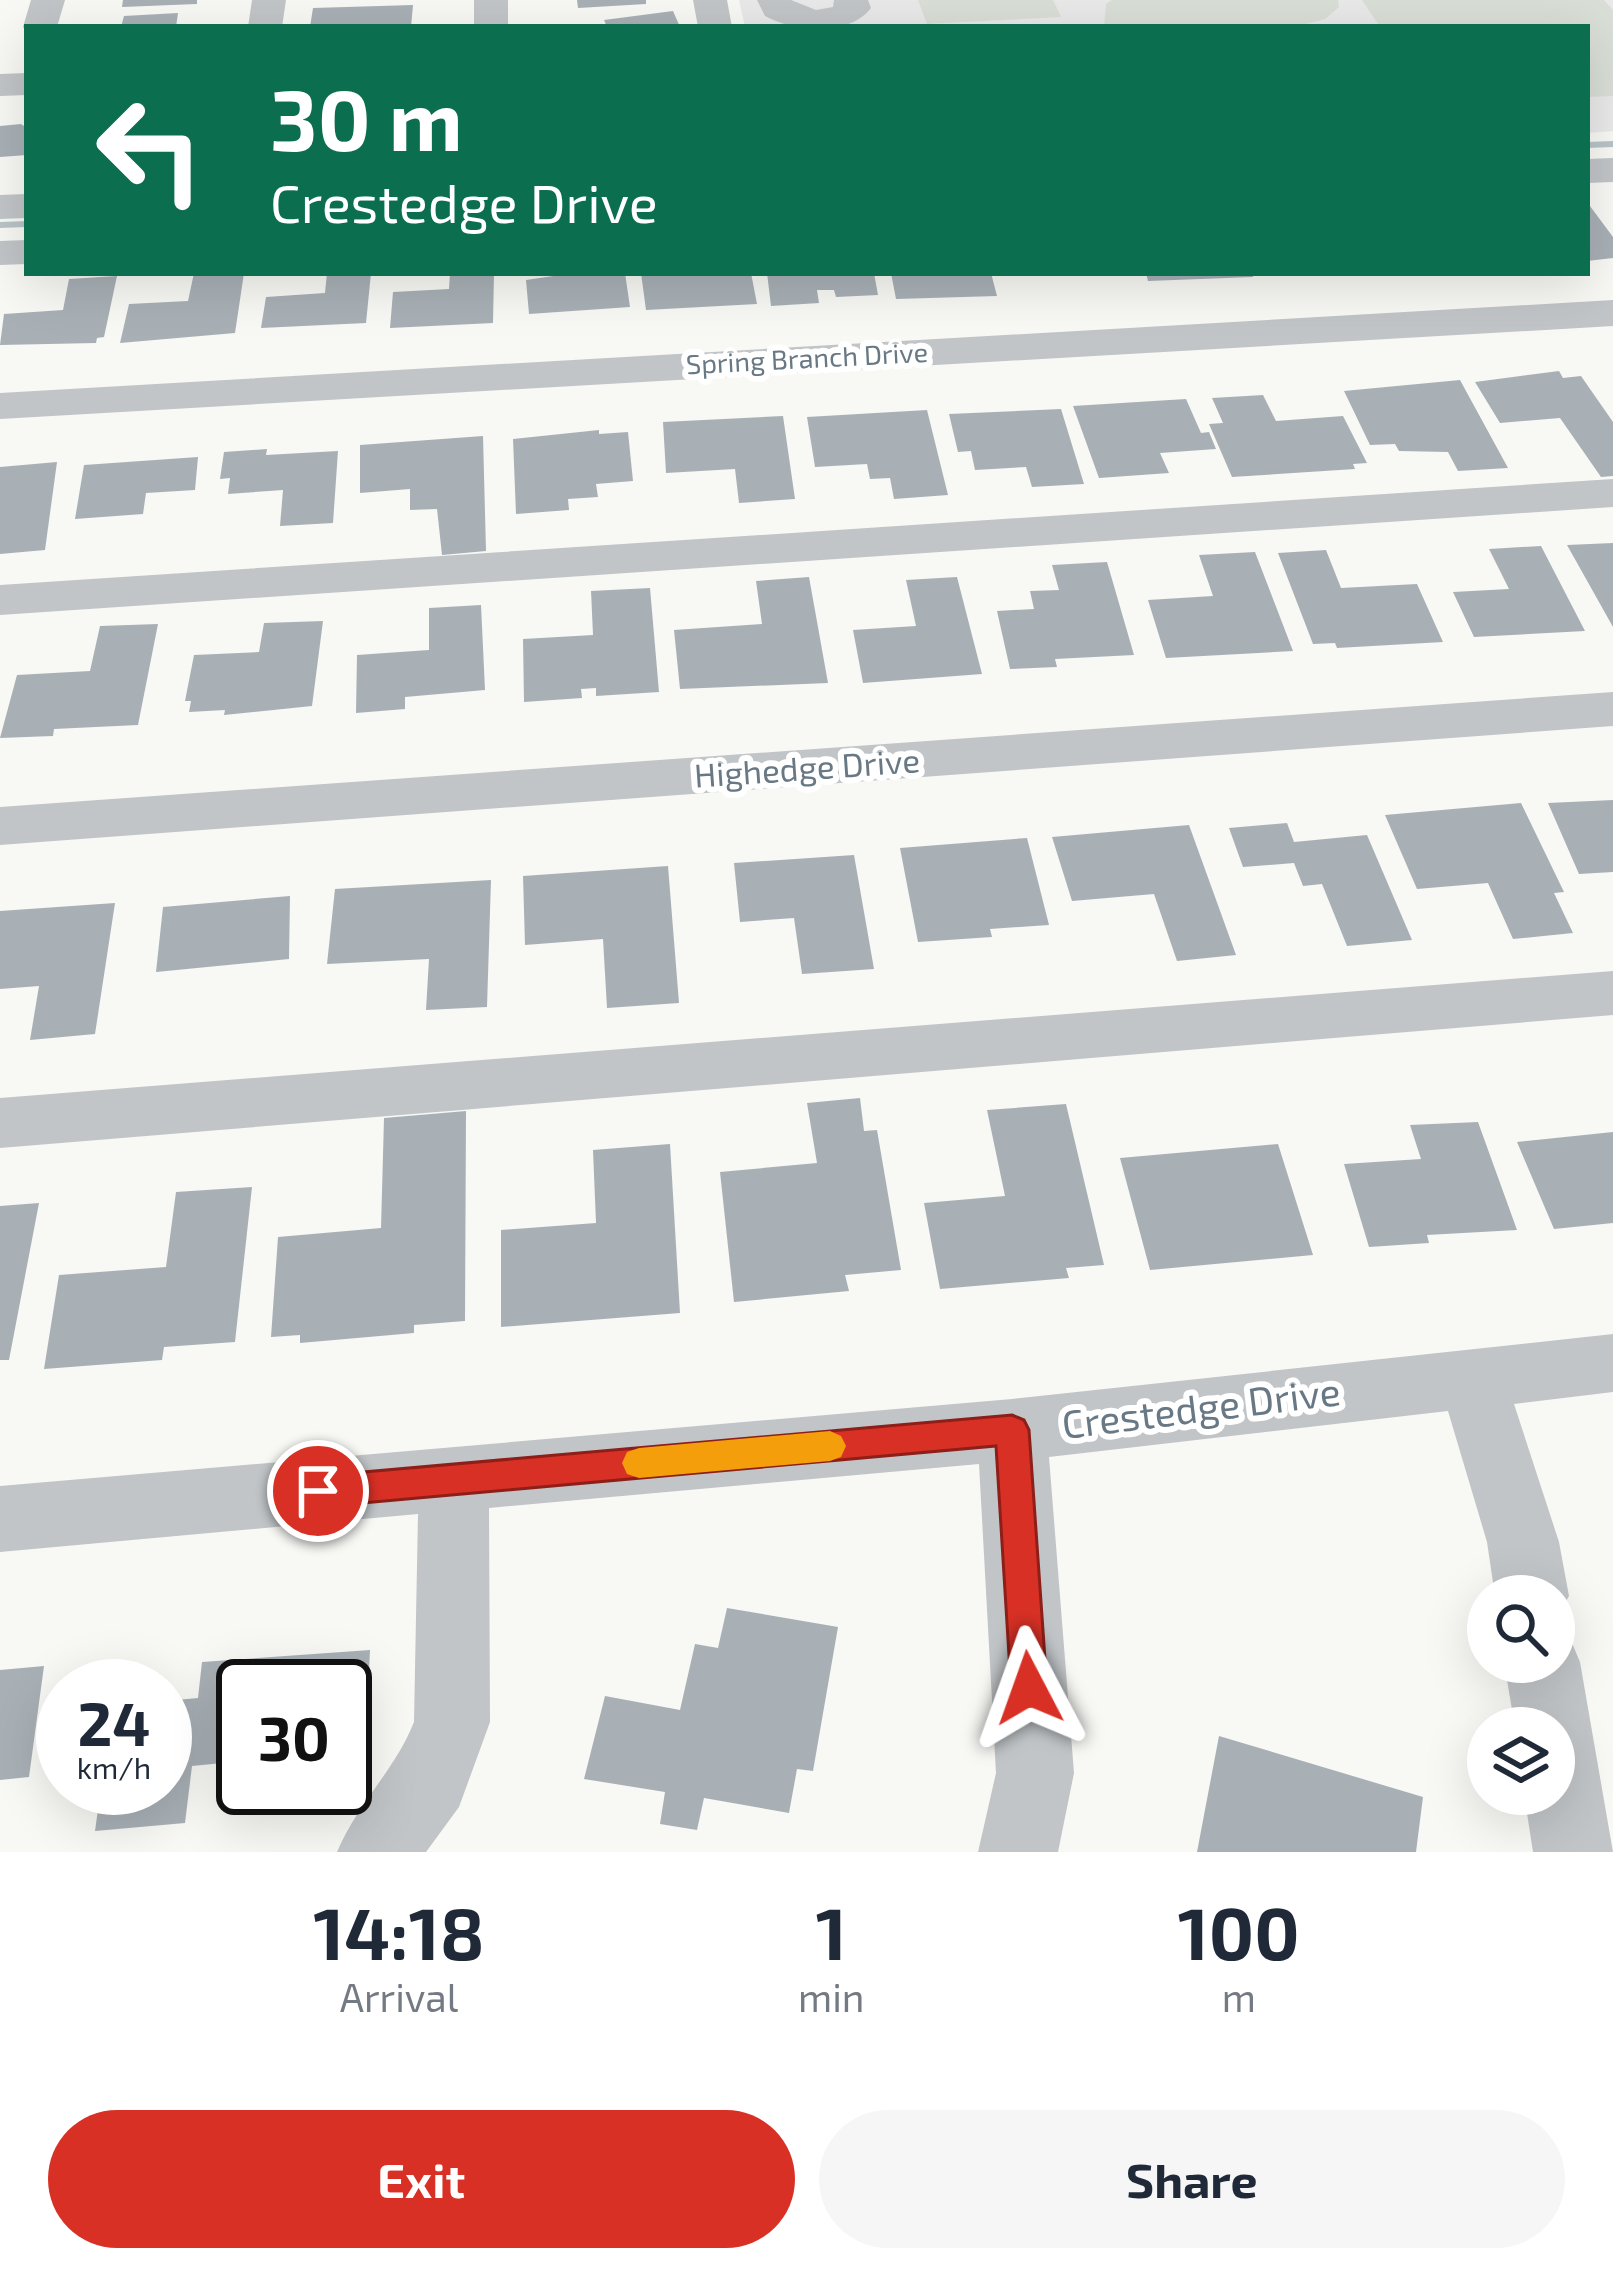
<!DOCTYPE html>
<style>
:root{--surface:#fff;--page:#f6f6f7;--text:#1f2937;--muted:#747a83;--accent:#d93025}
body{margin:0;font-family:"Exo 2",sans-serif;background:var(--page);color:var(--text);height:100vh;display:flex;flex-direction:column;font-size:45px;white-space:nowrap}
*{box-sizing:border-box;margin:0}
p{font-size:39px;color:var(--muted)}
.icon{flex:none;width:66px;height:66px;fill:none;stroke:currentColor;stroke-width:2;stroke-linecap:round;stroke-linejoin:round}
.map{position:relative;height:1852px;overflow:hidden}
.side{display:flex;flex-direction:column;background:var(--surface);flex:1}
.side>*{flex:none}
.hud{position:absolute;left:24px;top:24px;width:1566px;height:252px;border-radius:0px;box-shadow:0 12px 48px #0002;background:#0b6e4f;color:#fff;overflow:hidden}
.buttons{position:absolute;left:1467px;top:1575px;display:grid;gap:24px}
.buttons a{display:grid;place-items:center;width:108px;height:108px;border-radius:50%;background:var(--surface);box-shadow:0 12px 48px #0002;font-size:60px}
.speed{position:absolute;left:36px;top:1659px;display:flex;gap:24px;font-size:60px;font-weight:700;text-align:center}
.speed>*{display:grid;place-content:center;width:156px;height:156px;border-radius:50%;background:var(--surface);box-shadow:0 12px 48px #0002;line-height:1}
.speed small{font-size:30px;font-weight:400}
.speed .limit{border:6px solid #111;border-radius:18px;background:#fff;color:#111}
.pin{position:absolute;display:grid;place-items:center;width:102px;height:102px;color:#fff;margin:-51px;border:6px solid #fff;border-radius:50%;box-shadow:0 3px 12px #0007}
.me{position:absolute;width:132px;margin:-66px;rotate:356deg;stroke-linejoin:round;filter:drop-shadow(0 0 9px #0008)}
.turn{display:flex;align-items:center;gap:42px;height:252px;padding:0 48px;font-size:54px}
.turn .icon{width:156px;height:156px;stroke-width:2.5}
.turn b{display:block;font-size:84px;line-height:102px}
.eta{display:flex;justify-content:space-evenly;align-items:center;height:204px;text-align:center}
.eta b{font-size:72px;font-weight:700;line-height:84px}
.action{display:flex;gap:24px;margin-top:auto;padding:24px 48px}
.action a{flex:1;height:138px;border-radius:72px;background:var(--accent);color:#fff;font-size:48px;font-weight:700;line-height:138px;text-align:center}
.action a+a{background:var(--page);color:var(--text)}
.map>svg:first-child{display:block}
</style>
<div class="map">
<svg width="1613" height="1852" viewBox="0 0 1613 1852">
<rect width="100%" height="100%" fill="#f8f8f5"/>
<path fill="#e8e9e8" d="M739,0h874v131l-26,2v-106h-842z"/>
<path fill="#d9ded6" d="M918,0h135l8,17 -134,7z
M1112,0h226l1,7 -14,12 -31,8h-190l2,-23z
M1362,0h242l9,10v86l-26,1v-70h-207z"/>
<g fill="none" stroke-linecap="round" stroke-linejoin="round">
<path fill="#b8c4c8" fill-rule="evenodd" d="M1613,141v6l-26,1v-6z
M27,221v6l-27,1v-6z"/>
</g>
<path fill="#a8b0b6" d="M123,0h74v4l-75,3z
M577,0h69v4l-68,4z
M413,5l-2,22h-101l3,-19z
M673,11l7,16h-73l-3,-7z
M178,13l-2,14h-55l3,-11z
M21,124l6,4v27l-27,2v-31z
M1587,202l26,35v21l-26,3z
M194,273h50l-9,60 -115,10 9,-39 59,-3z
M327,273h44l-5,50 -105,5 5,-31 59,-4z
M450,273h44l-1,50 -103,5 3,-36 56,-3z
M574,273h51l5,34 -101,7 -3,-34z
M641,273h110l6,31 -111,6z
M767,273h107l4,22 -42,2 -2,-7h-17l2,13 -48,3z
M891,273h100l6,23 -101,3z
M1146,273h107v4l-105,4z
M117,276l-13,61 -7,1 -1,5 -96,2 4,-31 59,-4 6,-31z
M1559,371l4,7 18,-2 32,46v54l-12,1 -41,-59 -60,5 -25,-41z
M1460,380l48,88 -50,3 -10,-19 -49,-1 -4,-7 -25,1 -26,-54z
M1263,395l13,26 67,-5 24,47 -14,1 2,5 -123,8 -23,-53 14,-1 -11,-25z
M1186,399l15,34 8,-1 7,17 -56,4 9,20 -70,5 -26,-72z
M1061,409l23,75 -52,3 -6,-20 -51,3 -4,-19 -13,1 -9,-38z
M927,410l21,85 -54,4 -4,-21 -20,1 -3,-15 -52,3 -8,-50z
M783,416l12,83 -56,4 -4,-34 -69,4 -3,-51z
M599,430v4l29,-2 5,49 -37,3 2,13 -30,2 1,11 -53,4 -3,-75z
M483,436l3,115 -44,4 -5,-46 -27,1v-21l-50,4v-48z
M267,449l-1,6 72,-4 -5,72 -53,3 3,-36 -55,4 2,-16 -10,1 4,-27z
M198,457l-3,33 -49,3 -3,21 -68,5 9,-54z
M57,462l-12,88 -45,4v-87z
M1613,543v84l-46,-82z
M1541,546l44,85 -111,6 -21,-45 56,-3 -20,-40z
M1326,550l15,38 76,-4 26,58 -106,6 -2,-5 -22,1 -35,-91z
M1255,552l38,99 -127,7 -18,-58 65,-4 -14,-41z
M1107,562l27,93 -79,4 2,8 -47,2 -13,-58 37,-2 -4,-18 29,-1 -7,-25z
M809,577l19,106 -148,6 -6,-59 88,-6 -6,-43z
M957,577l25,97 -119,9 -10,-53 63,-4 -10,-46z
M650,588l9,104 -63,4v-8l-15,1 1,9 -58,4 -1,-63 70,-4 -2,-44z
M481,605l4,85 -80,7v12l-49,4 1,-58 72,-5v-42z
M323,621l-11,85 -88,9 1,-5 -36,2 2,-11h-6l9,-46 65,-3 5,-29z
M158,624l-20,101 -84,4 -1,7 -53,2 17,-63 73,-4 10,-45z
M1613,800v72l-34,2 -31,-71z
M1521,803l43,89 -10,1 19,40 -60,6 -25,-56 -71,6 -32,-74z
M1287,823l7,19 73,-7 45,105 -65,6 -25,-62 -19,2 -9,-23 -51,4 -14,-39z
M1189,825l47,130 -59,6 -23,-67 -82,7 -20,-64z
M1027,838l22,87 -59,4 2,8 -74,5 -18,-94z
M854,855l20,114 -72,5 -8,-56 -54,4 -6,-59z
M668,866l11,137 -72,5 -4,-69 -78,6 -2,-69z
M491,880l-4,127 -61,3 3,-51 -102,5 8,-75z
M290,896l-1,63 -133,13 7,-65z
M115,903l-20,131 -65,6 9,-54 -39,3v-78z
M860,1098l4,33 13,-1 24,140 -56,5 4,16 -115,11 -14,-130 97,-9 -10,-60z
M1066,1104l38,161 -38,3 3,10 -129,11 -16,-86 81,-7 -18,-86z
M466,1111l-1,210 -51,4v8l-114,10v-8l-29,2 7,-100 103,-9 3,-110z
M1478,1122l39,108 -90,5 2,8 -60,4 -25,-83 77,-5 -11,-34z
M1613,1132v91l-59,6 -37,-87z
M670,1144l10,169 -179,14v-97l95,-7 -3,-73z
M1278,1144l35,111 -163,15 -30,-112z
M252,1187l-17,155 -71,5 -2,13 -118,9 15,-94 107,-8 10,-75z
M39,1203l-30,157h-9v-154z
M727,1608l111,19 -25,144 -16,-2 -8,44 -85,-15 -7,32 -37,-6 5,-32 -81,-13 21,-83 75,14 15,-66 23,4z
M370,1650l-5,101 -20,2v-67h-102v75l-51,5 -7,57 -90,8 6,-43h64v-87l33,-3 4,-36z
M44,1666l-15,111 -29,3v-110z
M1219,1736l204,61 -7,55h-219z"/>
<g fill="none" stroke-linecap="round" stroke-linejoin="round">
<path fill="#c1c5c8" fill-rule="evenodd" d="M31,0h34l-8,27h-30v6l-4,-6z
M252,0h34l-4,27h-34z
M474,0h34v27h-34z
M693,0h34l5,27h-34z
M757,0h34l25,10 17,-3 1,-7h34l3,8c-22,29 -77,24 -106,8z
M27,73v22l-27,1v-22z
M1613,158v24l-26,1v-24z
M27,194v24l-27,1v-24z
M27,240v24l-27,1v-24z
M1613,300v26l-1613,93v-26z
M1613,479v28l-1613,108v-30z
M1613,692v34l-1613,119v-38z
M1613,971v44l-1613,133v-50z
M1613,1334v58l-99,12 45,138 10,54 -15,26v-26h-59l-8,-54 -39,-131 -399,46 25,316 -16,79h-80l18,-79 -17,-309 -490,44 1,214 -31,85 -33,45h-89c20,-48 58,-82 77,-130l4,-208 -418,38v-66l1012,-87z
M1554,1631l15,5 11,26 33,190h-80l-9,-58h30v-66h-39l-11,-66h50z"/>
</g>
<path fill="#d93025" stroke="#8d1f18" stroke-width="3" d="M1012,1415l12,5 5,10 18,258 -5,13 -13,5 -13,-5 -5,-13 -15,-242 -678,61 -12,-5 -5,-11 5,-11 12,-4z"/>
<path fill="#f59e0b" d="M830,1431l11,5 5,10 -5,11 -11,4 -191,17 -12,-4 -5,-11 5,-11 12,-4z"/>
<g text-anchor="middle" stroke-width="12" stroke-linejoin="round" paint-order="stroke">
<g font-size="27" fill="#687985" stroke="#fff">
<text transform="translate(807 359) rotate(-3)" y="9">Spring Branch Drive</text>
</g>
<g font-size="33" fill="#687985" stroke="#fff">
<text transform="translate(807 768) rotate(-4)" y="12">Highedge Drive</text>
</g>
<g font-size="39" fill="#687985" stroke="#fff">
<text transform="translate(1201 1408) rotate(-7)" y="14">Crestedge Drive</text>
</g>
</g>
</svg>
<div class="buttons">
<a><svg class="icon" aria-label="search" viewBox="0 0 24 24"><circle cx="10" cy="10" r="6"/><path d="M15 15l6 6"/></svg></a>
<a><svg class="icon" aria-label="layers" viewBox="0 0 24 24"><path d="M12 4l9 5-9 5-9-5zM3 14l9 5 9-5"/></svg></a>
</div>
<div class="speed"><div>24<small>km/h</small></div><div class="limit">30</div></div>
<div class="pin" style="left:318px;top:1491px;background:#d93025"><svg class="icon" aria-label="arrive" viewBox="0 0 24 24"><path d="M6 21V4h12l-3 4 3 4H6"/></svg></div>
<svg class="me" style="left:1029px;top:1688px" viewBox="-20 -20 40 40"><path d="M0-17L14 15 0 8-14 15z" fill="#d93025" stroke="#fff" stroke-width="4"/></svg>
<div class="hud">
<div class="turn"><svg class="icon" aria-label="left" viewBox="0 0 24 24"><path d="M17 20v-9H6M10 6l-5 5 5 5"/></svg><div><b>30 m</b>Crestedge Drive</div></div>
</div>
</div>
<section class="side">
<div class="eta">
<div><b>14:18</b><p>Arrival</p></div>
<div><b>1</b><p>min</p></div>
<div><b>100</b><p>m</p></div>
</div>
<div class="action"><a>Exit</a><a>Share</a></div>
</section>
